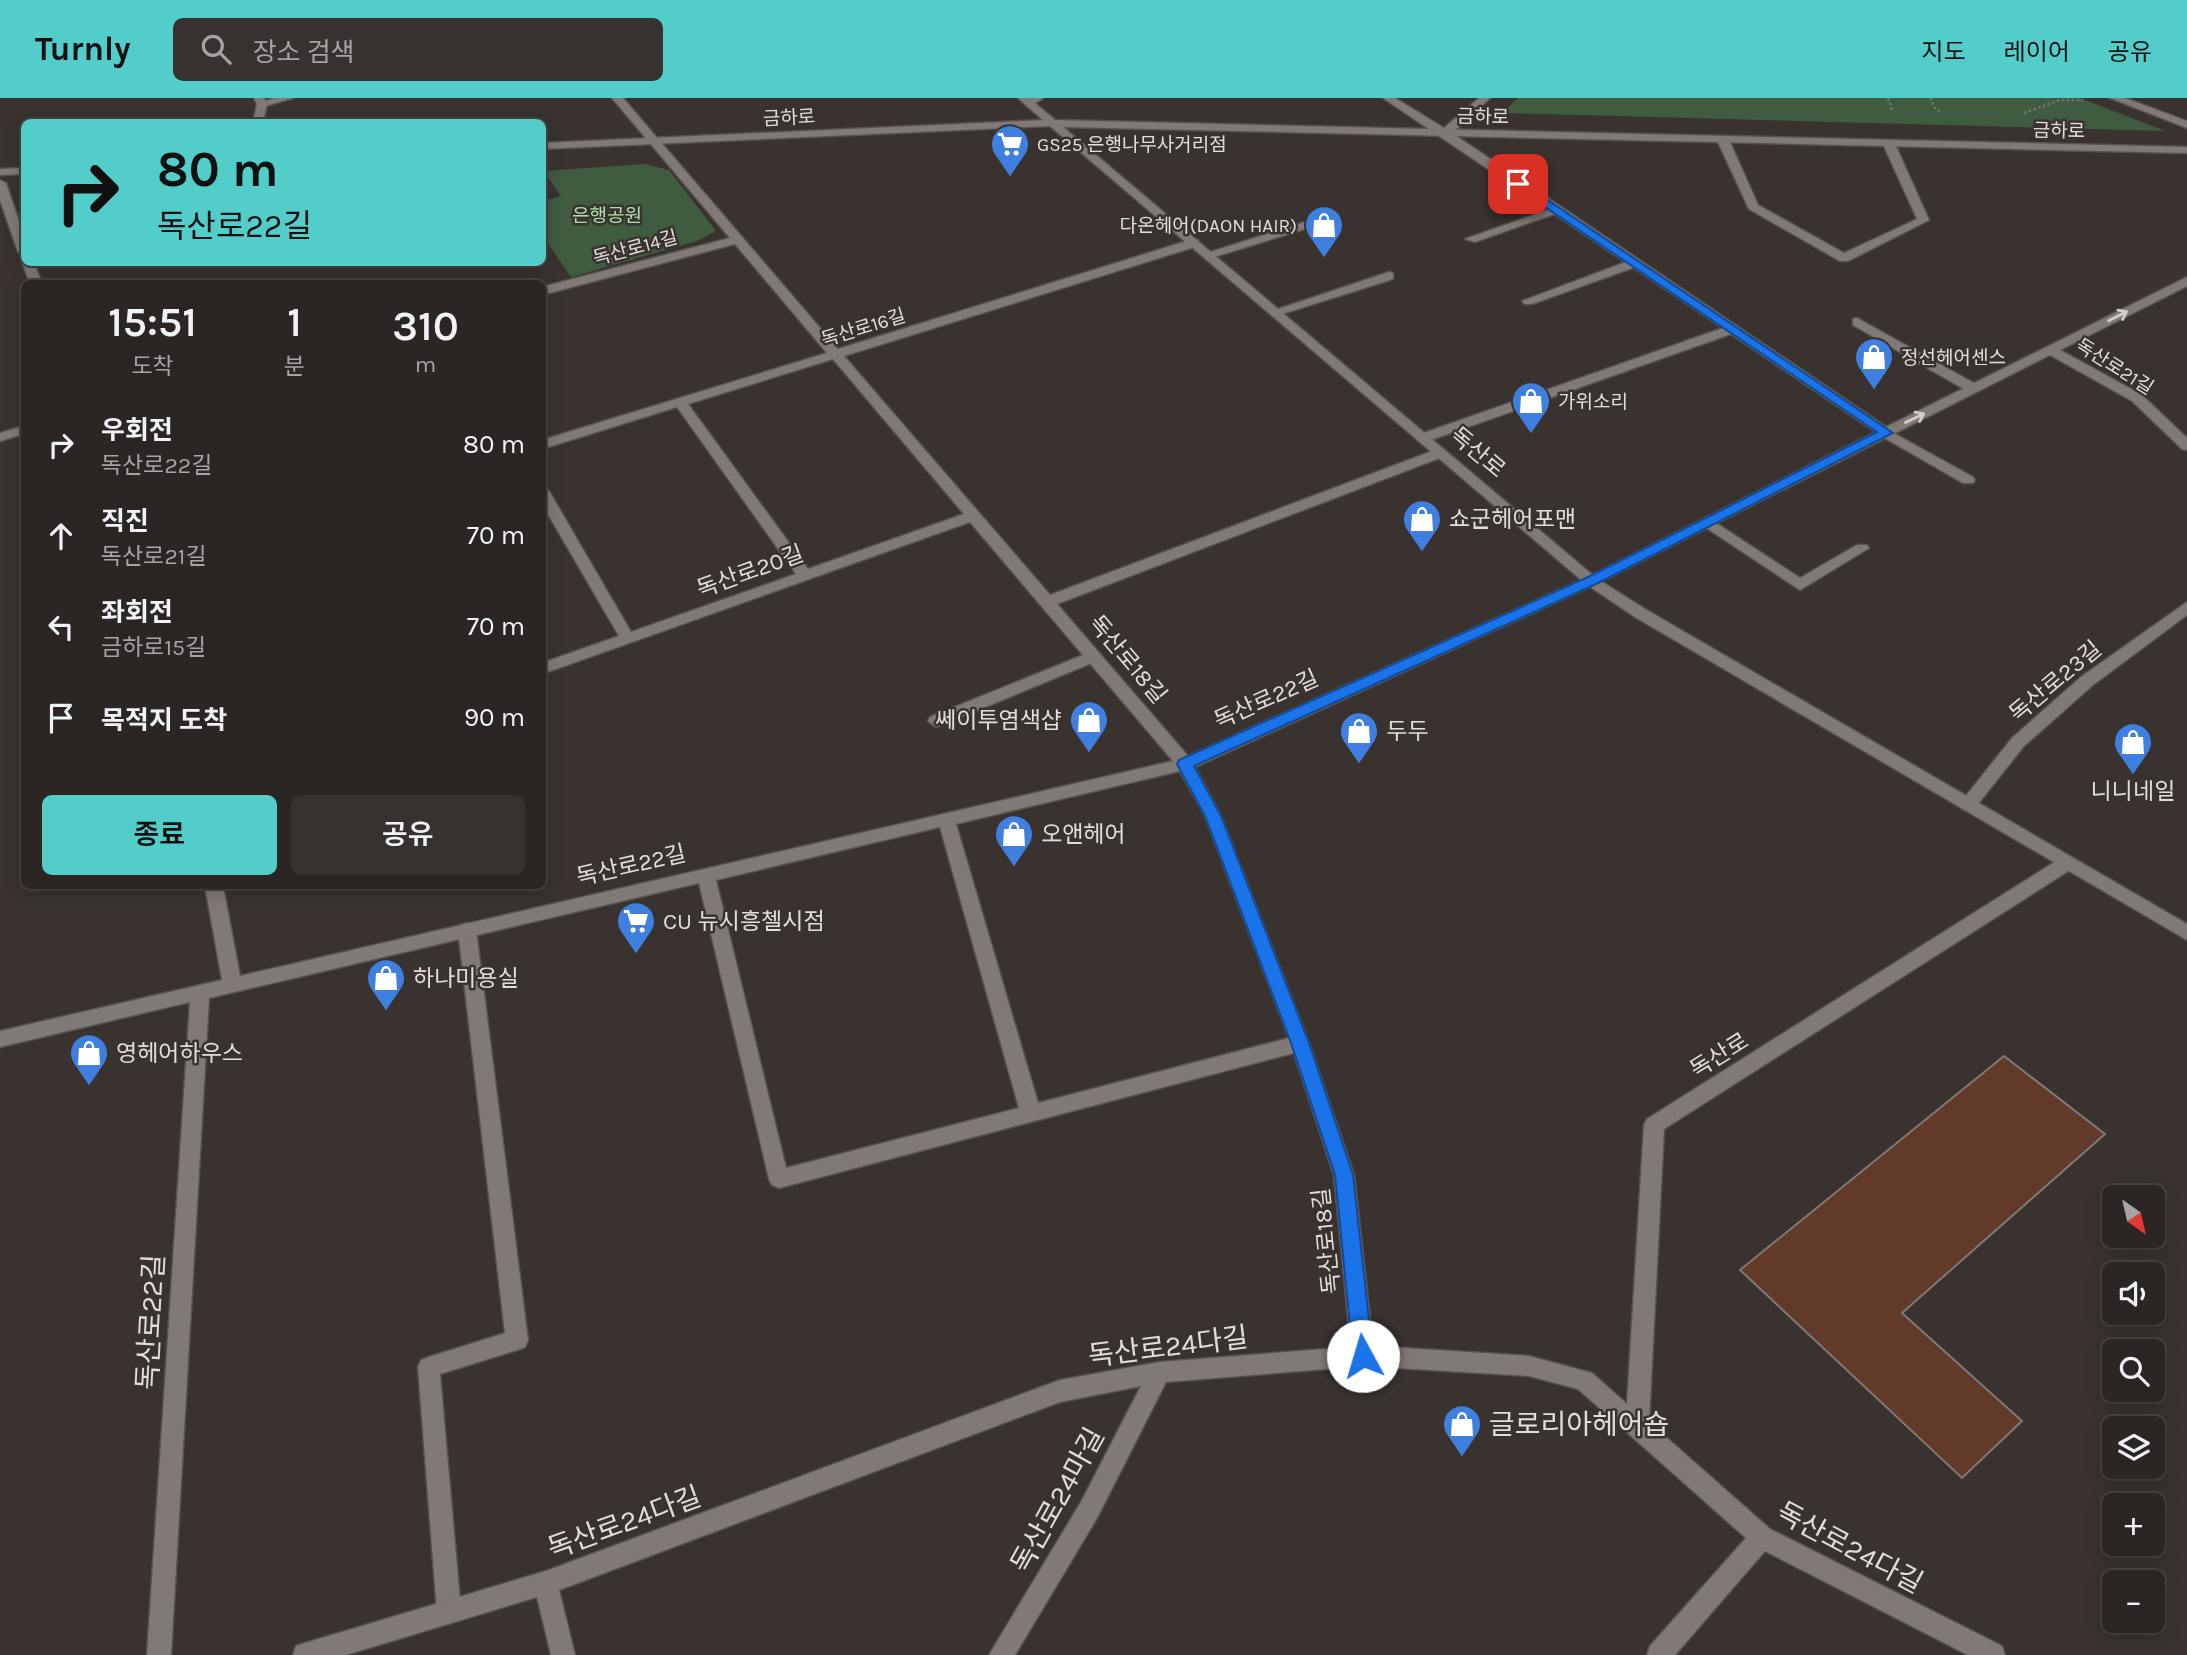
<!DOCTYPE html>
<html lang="ko">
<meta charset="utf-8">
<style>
:root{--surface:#2b2623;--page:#373230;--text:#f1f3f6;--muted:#a6a5a6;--line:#474341;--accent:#53cdca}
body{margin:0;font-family:Karla,"Noto Sans KR",sans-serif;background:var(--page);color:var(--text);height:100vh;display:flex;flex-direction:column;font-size:26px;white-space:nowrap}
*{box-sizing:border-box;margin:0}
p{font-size:23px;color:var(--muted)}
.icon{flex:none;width:38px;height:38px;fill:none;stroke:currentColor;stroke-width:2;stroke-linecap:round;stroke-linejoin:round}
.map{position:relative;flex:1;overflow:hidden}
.sheet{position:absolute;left:21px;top:182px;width:525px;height:609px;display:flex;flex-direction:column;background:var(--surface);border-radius:10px;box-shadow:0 4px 18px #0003,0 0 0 2px var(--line)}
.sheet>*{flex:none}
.hud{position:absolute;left:21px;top:21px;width:525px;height:147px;border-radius:10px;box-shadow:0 4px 18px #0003,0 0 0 2px var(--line);background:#53cdca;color:#111;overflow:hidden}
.needle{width:46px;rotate:146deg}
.tools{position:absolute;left:2102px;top:1087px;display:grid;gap:14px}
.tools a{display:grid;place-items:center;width:63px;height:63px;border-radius:10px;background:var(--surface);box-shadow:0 4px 18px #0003,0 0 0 2px var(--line);font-size:35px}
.pin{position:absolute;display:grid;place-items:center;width:60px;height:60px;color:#fff;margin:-30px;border-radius:14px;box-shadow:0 4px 10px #0006}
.me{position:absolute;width:77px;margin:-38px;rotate:354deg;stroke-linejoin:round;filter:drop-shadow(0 0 5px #0008)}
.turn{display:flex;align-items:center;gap:24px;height:147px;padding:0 21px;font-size:32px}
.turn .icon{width:91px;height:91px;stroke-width:2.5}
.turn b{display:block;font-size:49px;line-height:60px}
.eta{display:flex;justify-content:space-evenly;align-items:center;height:119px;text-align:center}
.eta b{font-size:42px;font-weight:600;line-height:49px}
.button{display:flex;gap:14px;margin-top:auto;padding:14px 21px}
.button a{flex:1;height:80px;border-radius:10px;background:var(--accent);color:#111;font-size:28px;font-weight:600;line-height:80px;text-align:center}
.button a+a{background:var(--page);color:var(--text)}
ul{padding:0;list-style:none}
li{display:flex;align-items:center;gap:21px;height:91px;padding:0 21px}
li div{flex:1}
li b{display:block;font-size:26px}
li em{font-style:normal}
header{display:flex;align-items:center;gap:42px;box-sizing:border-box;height:98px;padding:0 35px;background:var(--accent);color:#111}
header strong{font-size:33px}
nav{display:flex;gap:38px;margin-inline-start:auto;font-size:24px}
.search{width:490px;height:63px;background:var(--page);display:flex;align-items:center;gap:18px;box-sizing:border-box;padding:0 24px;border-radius:10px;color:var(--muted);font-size:26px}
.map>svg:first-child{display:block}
</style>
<header>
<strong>Turnly</strong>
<div class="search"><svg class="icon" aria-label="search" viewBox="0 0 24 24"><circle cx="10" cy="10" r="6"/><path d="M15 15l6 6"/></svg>장소 검색</div>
<nav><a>지도</a><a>레이어</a><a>공유</a></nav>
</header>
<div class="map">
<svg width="2187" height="1557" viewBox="0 0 2187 1557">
<rect width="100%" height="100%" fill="#39322f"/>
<path fill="#3f5b40" d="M1518,0h562l85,33 -663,-18z
M645,66l24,6 47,61 -19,10 -126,36 -28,-40v-36l18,-5 -18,-25z"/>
<path fill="#623a29" stroke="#817976" stroke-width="2" d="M2004,958l101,78 -203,179 120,108 -60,57 -222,-208z"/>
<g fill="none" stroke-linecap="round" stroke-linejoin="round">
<defs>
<path id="service" d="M274,0h19l-31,9 -5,-3z
M1556,109l4,1v4l-85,30 -10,-3z
M1317,120l6,4 -2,2 -110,34 -10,-3z
M1634,161l4,1v6l-106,38h-8l-2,-3z
M1389,174l4,1v6l-114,36 -4,1 -6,-4z
M1857,220l122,68 2,3 -7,4 -5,-1 -116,-67v-6z
M1886,331l87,48 2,3 -2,3h-10l-82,-47 -2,-3z
M1707,419l93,61 57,-33h10l2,3 -69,42 -98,-65 -2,-3z
M1093,553l8,5 -2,4 -157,65 -6,2 -8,-6 2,-4z
M467,825l6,2 3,5 52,410 -3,7 -8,3 -77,24 21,238 -4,8 -8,4 -8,-4 -4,-8 -19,-245 3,-7 8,-3 76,-24 -47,-403 3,-5z"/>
<path id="minor" d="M254,0h10l3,6 -4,18h-10l4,-18z
M612,0h11l215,251 352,-109h8v6l-354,110 206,239 385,-145h10v6l-388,148 131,152 398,-178 290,-146 -145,-98 -303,107h-10v-6l305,-107 -340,-230h12l49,30 35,-30h11l-38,35 434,294 301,-150v9l-127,64 82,45 45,43v12l-5,-1 -50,-48 -82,-46 -454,229 -401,183 26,49 88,227 45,132 19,171 156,10 63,17 35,31 17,-279 3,-6 414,-261h12l3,5 -3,5 -409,261 -15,293 121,107 232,117 3,9h-37l-203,-104 -90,104h-28l3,-9 96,-108 -168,-149 -49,-13 -166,-10 -197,16 -69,136 -82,137h-26l92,-153 60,-116 -81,16 -501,188 16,65h-24l-14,-58 -191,58h-53l3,-9 9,-3 241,-72 514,-191 100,-18 191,-15 -17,-172 -40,-122 -515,135 -7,-3 -3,-6 -70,-296 -490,115 -38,657h-24l43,-653 -190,45v-16l222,-51 -17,-94h18l17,90 933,-215 -203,-239 -428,152v-11l77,-27 -77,-132v-17l7,4 82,141 165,-58 -119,-167 -135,42v-9l285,-87 -92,-109 -193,51v-8l188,-49zM833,261l131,155 -156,55 -120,-165zM1180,673l25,45 84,222 -251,65 -82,-279zM940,729l79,281 -233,60 -70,-288z
M1030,0h13l-10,7h-8l-1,-2z
M2110,0h15l62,23v7z
M1723,39l6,3 29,65 86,48 73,-34 -34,-75 2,-2 10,2 34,76 -81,41h-8l-91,-52 -32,-69z
M0,82l6,3 18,53v19l-6,-3 -18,-52z
M24,161v3h10l8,22h-12l-8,-22z
M24,328v8l-24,7v-8z
M2187,504v13l-94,70 -69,61 -50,63h-12l-2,-4 2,-4 50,-63 69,-61z"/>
<path id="secondary" d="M1018,0h11l26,22 1132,27v6l-1124,-26 533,451 49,31 542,315v16l-552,-323 -49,-33 -536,-458 -508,23v-6l501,-23z
M24,70v6l-24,1v-6z"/>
</defs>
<use href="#service" stroke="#56514e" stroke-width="3"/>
<use href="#minor" stroke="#56514e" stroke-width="3"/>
<use href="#secondary" stroke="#56514e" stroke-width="3"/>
<path stroke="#77726f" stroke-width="2.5" stroke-dasharray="2.5 2.5" stroke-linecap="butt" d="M1888,0l4,12
M1930,0l6,12 4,1
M2024,15l36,-13h23"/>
<use href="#service" fill="#817976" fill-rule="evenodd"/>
<use href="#minor" fill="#817976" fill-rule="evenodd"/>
<use href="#secondary" fill="#817976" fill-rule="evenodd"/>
</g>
<defs><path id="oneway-shaft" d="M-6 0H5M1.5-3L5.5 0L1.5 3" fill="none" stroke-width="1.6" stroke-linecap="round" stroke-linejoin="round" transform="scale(1.75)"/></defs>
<g stroke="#d3cecc">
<use href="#oneway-shaft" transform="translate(2118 218) rotate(-27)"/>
<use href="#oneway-shaft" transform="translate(1915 320) rotate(-26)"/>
</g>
<path fill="#1a73e8" stroke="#114b97" stroke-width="2" d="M1514,84h7l372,251 -297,151 -402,182 27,50 88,227 44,132 20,181 -3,6 -7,3 -7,-3 -3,-6 -18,-181 -44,-132 -86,-227 -28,-52 2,-4 407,-182 291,-146 -363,-246z"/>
<defs>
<symbol id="supermarket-pin" viewBox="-11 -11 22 30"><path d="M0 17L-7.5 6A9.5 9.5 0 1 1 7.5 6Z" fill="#3f7fe0" stroke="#39322f"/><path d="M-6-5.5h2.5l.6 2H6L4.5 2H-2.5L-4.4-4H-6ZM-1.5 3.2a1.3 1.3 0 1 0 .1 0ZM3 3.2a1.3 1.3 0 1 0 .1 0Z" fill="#fff"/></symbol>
<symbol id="shop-pin" viewBox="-11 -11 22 30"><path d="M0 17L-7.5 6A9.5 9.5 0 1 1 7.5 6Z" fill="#3f7fe0" stroke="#39322f"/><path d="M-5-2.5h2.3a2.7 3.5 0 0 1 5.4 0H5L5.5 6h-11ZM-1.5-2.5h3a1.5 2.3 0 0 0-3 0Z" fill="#fff"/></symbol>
</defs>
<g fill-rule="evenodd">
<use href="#supermarket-pin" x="988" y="24" width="44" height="60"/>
<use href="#shop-pin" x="1302" y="105" width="44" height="60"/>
<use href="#shop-pin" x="1852" y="237" width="44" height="60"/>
<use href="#shop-pin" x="1509" y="281" width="44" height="60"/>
<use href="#shop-pin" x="1400" y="399" width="44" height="60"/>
<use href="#shop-pin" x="1067" y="600" width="44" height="60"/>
<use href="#shop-pin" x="1337" y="611" width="44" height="60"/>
<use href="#shop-pin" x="2111" y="622" width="44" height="60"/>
<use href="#shop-pin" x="992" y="714" width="44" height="60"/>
<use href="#supermarket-pin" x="614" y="801" width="44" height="60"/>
<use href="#shop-pin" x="364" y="858" width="44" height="60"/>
<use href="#shop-pin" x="67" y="933" width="44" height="60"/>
<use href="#shop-pin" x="1440" y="1304" width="44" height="60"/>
</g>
<g text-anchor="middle" stroke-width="5" stroke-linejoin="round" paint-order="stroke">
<g font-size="19" fill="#e1dddb" stroke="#39322f">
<text transform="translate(1483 18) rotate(1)" y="7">금하로</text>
<text transform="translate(789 19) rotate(-3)" y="7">금하로</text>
<text transform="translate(2059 32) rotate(1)" y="7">금하로</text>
<text transform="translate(635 149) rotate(-15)" y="7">독산로14길</text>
<text transform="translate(863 229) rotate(-17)" y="7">독산로16길</text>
<text transform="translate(2115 268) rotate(32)" y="7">독산로21길</text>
</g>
<g font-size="19" fill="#e1dddb" stroke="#39322f" text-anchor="start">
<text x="1037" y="53">GS25 은행나무사거리점</text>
<text x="1297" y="134" text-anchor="end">다온헤어(DAON HAIR)</text>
<text x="1901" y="266">정선헤어센스</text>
<text x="1558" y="310">가위소리</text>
</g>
<g font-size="19" fill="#a9e0aa" stroke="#39322f">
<text x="607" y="124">은행공원</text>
</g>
<g font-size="23" fill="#e1dddb" stroke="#39322f">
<text transform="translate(1478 354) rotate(40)" y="8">독산로</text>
<text transform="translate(750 473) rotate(-20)" y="8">독산로20길</text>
<text transform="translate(1128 561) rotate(50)" y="8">독산로18길</text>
<text transform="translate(2055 583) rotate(-40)" y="8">독산로23길</text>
<text transform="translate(1266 601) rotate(-24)" y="8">독산로22길</text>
<text transform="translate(631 767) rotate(-13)" y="8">독산로22길</text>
<text transform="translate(1719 957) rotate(-32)" y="8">독산로</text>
<text transform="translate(1326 1143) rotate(-96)" y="8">독산로18길</text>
</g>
<g font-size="23" fill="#e1dddb" stroke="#39322f" text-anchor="start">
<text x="1449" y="429">쇼군헤어포맨</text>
<text x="1062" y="630" text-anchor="end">쎄이투염색샵</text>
<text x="1386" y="641">두두</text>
<text x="2133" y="701" text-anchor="middle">니니네일</text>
<text x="1041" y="744">오앤헤어</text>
<text x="663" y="831">CU 뉴시흥첼시점</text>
<text x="413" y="888">하나미용실</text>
<text x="116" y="963">영헤어하우스</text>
</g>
<g font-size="28" fill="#e1dddb" stroke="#39322f">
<text transform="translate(150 1224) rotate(-87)" y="10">독산로22길</text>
<text transform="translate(1168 1248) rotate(-7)" y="10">독산로24다길</text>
<text transform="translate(1057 1402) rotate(-61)" y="10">독산로24마길</text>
<text transform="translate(624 1424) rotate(-20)" y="10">독산로24다길</text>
<text transform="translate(1850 1449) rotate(28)" y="10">독산로24다길</text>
</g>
<g font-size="28" fill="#e1dddb" stroke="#39322f" text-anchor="start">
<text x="1489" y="1336">글로리아헤어숍</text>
</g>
</g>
</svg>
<div class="tools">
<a><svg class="needle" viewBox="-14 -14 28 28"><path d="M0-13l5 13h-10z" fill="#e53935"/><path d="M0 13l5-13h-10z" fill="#a6a5a6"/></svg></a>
<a><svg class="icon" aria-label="sound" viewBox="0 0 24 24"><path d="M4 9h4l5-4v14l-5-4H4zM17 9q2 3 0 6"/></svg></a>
<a><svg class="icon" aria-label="search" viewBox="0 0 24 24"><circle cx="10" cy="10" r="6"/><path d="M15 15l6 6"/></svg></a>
<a><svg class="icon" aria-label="layers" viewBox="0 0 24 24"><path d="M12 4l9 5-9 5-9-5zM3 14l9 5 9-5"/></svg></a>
<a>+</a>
<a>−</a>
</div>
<div class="pin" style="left:1518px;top:86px;background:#d93025"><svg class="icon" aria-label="arrive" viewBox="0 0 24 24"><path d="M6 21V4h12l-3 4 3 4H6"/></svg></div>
<svg class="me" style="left:1363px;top:1258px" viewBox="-20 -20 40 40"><circle r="19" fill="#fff"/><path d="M0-13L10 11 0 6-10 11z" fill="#1a73e8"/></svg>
<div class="hud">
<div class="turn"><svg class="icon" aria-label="right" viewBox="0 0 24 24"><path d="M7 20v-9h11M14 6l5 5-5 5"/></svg><div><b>80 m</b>독산로22길</div></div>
</div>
<section class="sheet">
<div class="eta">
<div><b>15:51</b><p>도착</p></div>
<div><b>1</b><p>분</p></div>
<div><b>310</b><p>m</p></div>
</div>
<ul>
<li><svg class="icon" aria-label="right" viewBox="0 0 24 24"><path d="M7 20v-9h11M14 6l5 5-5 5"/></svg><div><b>우회전</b><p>독산로22길</p></div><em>80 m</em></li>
<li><svg class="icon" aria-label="ahead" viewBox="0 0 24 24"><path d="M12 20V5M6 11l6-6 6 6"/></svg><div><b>직진</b><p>독산로21길</p></div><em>70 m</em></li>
<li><svg class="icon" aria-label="left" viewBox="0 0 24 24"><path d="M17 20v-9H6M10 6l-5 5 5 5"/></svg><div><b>좌회전</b><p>금하로15길</p></div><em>70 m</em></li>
<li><svg class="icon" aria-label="arrive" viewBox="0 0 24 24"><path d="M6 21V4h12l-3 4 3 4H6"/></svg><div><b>목적지 도착</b></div><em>90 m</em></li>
</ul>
<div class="button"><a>종료</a><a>공유</a></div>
</section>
</div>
